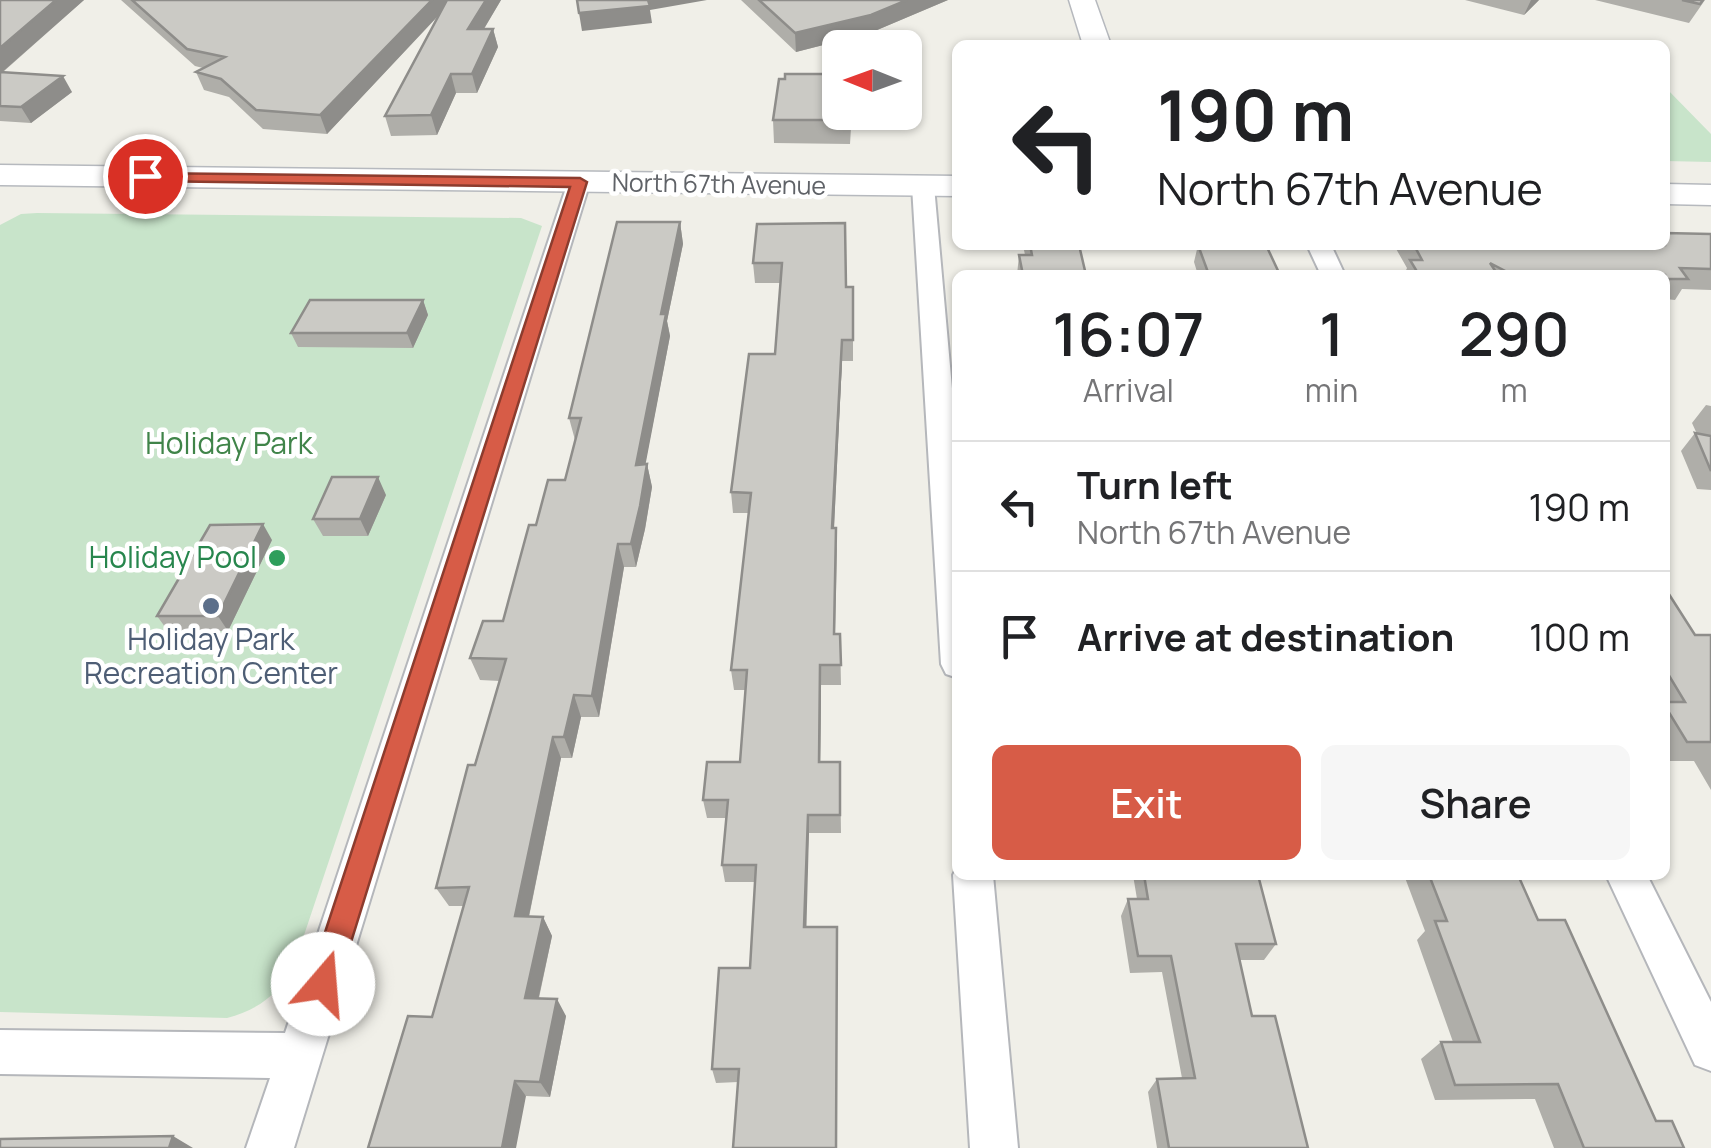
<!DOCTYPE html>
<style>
:root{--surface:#fff;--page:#f6f6f6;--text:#202124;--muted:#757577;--line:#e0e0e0;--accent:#d75c47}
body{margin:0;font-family:Manrope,sans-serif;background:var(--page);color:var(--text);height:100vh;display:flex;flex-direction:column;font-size:38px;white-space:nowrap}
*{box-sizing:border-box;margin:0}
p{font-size:32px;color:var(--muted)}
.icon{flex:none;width:55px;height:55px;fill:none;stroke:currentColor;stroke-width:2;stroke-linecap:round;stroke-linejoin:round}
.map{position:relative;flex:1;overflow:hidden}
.side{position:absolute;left:952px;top:270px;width:718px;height:610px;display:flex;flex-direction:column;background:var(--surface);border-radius:15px;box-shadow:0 2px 8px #0004}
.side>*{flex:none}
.guide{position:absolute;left:952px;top:40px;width:718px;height:210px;border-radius:15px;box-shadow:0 2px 8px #0004;background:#fff;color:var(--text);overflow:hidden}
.needle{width:65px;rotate:271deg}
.tools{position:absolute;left:822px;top:30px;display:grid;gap:20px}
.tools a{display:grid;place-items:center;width:100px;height:100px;border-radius:15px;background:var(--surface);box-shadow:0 2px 8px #0004;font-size:50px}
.pin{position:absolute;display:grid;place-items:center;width:85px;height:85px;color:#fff;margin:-42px;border:5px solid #fff;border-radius:50%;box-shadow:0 2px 10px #0007}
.me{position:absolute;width:110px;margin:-55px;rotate:18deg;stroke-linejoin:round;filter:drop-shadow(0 0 8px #0008)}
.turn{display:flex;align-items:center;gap:35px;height:210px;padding:0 40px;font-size:45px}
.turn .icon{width:130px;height:130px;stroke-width:2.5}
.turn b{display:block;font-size:70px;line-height:85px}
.eta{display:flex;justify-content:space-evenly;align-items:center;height:170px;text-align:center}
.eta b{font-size:60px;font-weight:600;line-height:70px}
.action{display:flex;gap:20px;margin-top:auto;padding:20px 40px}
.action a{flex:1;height:115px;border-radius:15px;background:var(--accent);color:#fff;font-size:40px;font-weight:600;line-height:115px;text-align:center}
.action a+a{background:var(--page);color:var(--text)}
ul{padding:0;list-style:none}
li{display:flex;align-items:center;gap:30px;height:130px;padding:0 40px;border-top:2px solid var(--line)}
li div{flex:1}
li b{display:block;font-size:38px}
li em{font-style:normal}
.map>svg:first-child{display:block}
</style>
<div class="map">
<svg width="1711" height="1148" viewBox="0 0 1711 1148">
<rect width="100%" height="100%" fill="#f0efe8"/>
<path fill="#c8e4ca" d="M1665,87l46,47v28l-46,-1z
M37,213l484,5 21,8 -248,739c-15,29 -36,45 -67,53l-227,-6v-787l21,-11z"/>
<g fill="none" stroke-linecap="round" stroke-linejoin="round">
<defs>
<path id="street" d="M579,175l11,7 -296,966h-48l24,-70 -270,-4v-44l285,3 283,-851z
M923,179l11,7 24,270v222l-12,-4 -5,-10 -29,-478z
M1307,245h24l14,30h-24z
M958,865v10h35l25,273h-48l-17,-273z
M1606,875h41l64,127v69l-16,-6z"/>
<path id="secondary" d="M1069,0h26l16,45h-28z
M0,165l958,11v20l-958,-11z
M1665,184l46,1v20l-46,-1z"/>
</defs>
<use href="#street" stroke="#b5b7bb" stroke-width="4"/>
<use href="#secondary" stroke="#b6b9be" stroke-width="3"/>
<use href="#street" fill="#fff" fill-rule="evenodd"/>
<use href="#secondary" fill="#fff" fill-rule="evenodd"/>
</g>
<path fill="#afaea9" d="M0,0h84l-81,72 69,20 -41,31 -31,-2z
M121,0h380l-17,29h9l5,18 -21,46h-21l-19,42 -46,1 -6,-20 55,-102 -113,120 -64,-5 -34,-32 -25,-7 -8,-18 7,-4 -8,-2z
M741,0h207l-78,33 -74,19z
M1465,0h74l-15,15z
M1595,0h110l-16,23z
M785,79l55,33h12l-2,32 -76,-1 -1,-23z
M680,222l3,22 -16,77 3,15 -25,128h2l5,23 -7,42 -9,38h-12l-25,150h-18l-9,41h-11l-32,159h14l9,19 -13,62 27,18 -16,81 -24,-1 -94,-79 32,-111h-15l-13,-18 64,-207 -20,-1 -10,-22 33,-37 33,-96 29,-45 10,-40 -6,-22z
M757,224l89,63h7v74h-11l-8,167 3,21 -2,85h5l1,51h-20l-1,77h20l1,71h-32l-71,249 -22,1 -4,-14 38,-101 5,-86h-30l-3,-17 4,-47h-19l-4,-18 37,-38 5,-72h-11l-3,-20 18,-157h-16l-2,-21 44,-138 5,-71h-25l-2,-20z
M1711,234v56l-29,-1 -7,11 -10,-1v-24h-261l3,-7 -12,-21 1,-2h269z
M1023,245h56l7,30h-69l2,-20h6z
M1198,245l82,30h-82l-4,-13z
M423,300l5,15 -15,33 -115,-1 -7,-14z
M1706,405l5,1v84l-14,-1 -16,-38 14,-18 2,1 -5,-11z
M386,495l-18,41h-45l-10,-17z
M272,540l-44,91h-60l-11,-15z
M1665,588l30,47h16v155l-17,-29h-27l-2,-3z
M1133,875h125l18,69 -12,16h-24l12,56 56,132h-151l-9,-56 9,-13 25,-1 -20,-106 -32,1 -9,-57 7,-17h9z
M1404,875h114l20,45 118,201 28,27h-130l-19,-49 -100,1 -14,-41 20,-17h12l-36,-102 8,-9z"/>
<path fill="#8e8d8a" d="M56,0h28l-84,74v-26z
M432,0h18v3l-123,131 -7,-19z
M486,0h15l-28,47 -5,-18z
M647,0h60l-57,10 2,13 -70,8 -3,-18z
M907,0h41l-78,33 -74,19 -1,-19z
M1531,0h8l-15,15z
M493,29l5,18 -21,46 -5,-19z
M451,74l5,19 -19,42 -6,-20z
M63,76l9,16 -41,31 -10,-16z
M680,222l3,22 -16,77 3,15 -29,152 -5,-23 25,-151z
M423,300l5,15 -15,33 -6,-15z
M842,340v21l-9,188 -1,-21z
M647,464l5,23 -7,42 -9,38 -5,-23z
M378,477l8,18 -18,41 -8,-17z
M263,524l9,16 -44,91 -10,-15z
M618,544l6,23 -25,150 -7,-21z
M820,665l1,20 -1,96 -1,-19z
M574,695l7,22 -9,41 -8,-21z
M553,737l8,21 -36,177 -10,-19z
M808,815l1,18 -3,110 -2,-16z
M543,917l9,19 -17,78 -10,-16z
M557,999l9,17 -16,81 -10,-15z
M515,1081l11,15 -10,52h-14z
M173,1136l20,12h-24z"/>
<path fill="#cbcac5" stroke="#8e8d8a" stroke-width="2.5" d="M0,0h56l-56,48z
M132,0h300l-112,115 -64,-5 -35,-31 -25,-7 29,-15 -38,-8z
M447,0h39l-18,29h25l-21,45h-21l-20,41 -46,1z
M577,0h71l2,6 -71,7z
M759,0h148l-36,15 -76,18z
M1682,0h21l-3,4z
M0,72l63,4 -42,31 -21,-1z
M785,74h55v38h10v8h-77l6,-41h6z
M617,222h63l-19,92h5l-30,151 11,-1 -7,42 -9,38h-13l-26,152 -18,-1 -10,42h-11l-38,179 28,1 -18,81 32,1 -17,83 -25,-1 -13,67h-134l40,-132 24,1 37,-130 -33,1 32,-123h7l31,-106 -36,-1 13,-37h20l26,-96h7l12,-45h17l16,-62h-12z
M845,223l1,64h7v53h-11l-10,188h4l-2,106h6l1,31h-21l-1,97h21v53h-32l-4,112h33l-1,221h-103l6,-79h-27l7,-101h31l6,-103h-34l6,-65h-25l4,-38h33l7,-92h-16l20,-177 -20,-1 18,-138h26l7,-91h-29l4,-39z
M1665,233l46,1v35l-31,-1 8,11h-23v-4h-152l-23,-12 8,12h-79l-9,-15h12l-8,-15h251z
M1030,245h49l7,30h-63l-4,-20h13z
M1198,245h68l14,30h-71z
M310,300h113l-16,33h-116z
M1695,433l16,3v35z
M332,477h46l-18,42h-47z
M263,524l-45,92h-61l53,-91z
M1665,588l30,47h16v107h-24l-22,-36v-4h20l-20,-33z
M1144,875h114l18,69h-40l16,72h23l33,132h-139l-12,-69 38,-1 -24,-122h-33l-10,-57h20z
M1429,875h89l20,45h27l91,201h16l12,27h-100l-26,-64 -103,1 -14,-43h39l-45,-121h12z
M173,1136l-4,12h-169v-9z"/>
<path fill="#d75c47" stroke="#8c3c2e" stroke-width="2.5" d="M140,173l440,5 7,4 -249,802 -5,10 -10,5 -11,-5 -4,-10 262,-797 -425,-6 -8,-5z"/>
<circle fill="#2e9e5b" stroke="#fff" stroke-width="4" cx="277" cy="558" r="10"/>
<circle fill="#5c6f8a" stroke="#fff" stroke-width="4" cx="211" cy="606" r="10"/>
<g text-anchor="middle" stroke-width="9" stroke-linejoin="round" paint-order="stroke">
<g font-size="25" fill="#5f6267" stroke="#fff">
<text transform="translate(719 184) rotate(1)" y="9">North 67th Avenue</text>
</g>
<g font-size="30" fill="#408449" stroke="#fff">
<text x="229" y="454">Holiday Park</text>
</g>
<g font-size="30" fill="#27864d" stroke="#fff" text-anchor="end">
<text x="257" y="568">Holiday Pool</text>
</g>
<g font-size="30" fill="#4e5e75" stroke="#fff">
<text x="211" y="650">Holiday Park<tspan x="211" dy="34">Recreation Center</tspan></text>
</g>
</g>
</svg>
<div class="tools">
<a><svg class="needle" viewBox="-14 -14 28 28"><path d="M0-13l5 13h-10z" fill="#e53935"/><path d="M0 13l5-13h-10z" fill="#757577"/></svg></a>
</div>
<div class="pin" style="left:145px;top:176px;background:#d93025"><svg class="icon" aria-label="arrive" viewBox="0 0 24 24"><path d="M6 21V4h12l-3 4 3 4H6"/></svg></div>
<svg class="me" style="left:323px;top:984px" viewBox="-20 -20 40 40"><circle r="19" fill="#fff"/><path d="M0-13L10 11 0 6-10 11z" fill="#d75c47"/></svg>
<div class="guide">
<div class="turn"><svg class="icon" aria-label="left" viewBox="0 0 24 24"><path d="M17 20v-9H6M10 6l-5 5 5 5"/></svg><div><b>190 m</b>North 67th Avenue</div></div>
</div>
<section class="side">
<div class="eta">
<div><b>16:07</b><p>Arrival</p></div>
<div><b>1</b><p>min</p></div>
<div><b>290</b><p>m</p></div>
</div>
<ul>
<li><svg class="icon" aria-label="left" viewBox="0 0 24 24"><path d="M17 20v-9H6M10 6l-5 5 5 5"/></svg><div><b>Turn left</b><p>North 67th Avenue</p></div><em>190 m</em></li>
<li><svg class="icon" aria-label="arrive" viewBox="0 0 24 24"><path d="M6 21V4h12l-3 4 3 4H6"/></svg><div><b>Arrive at destination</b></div><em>100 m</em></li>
</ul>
<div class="action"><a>Exit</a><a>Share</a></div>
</section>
</div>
